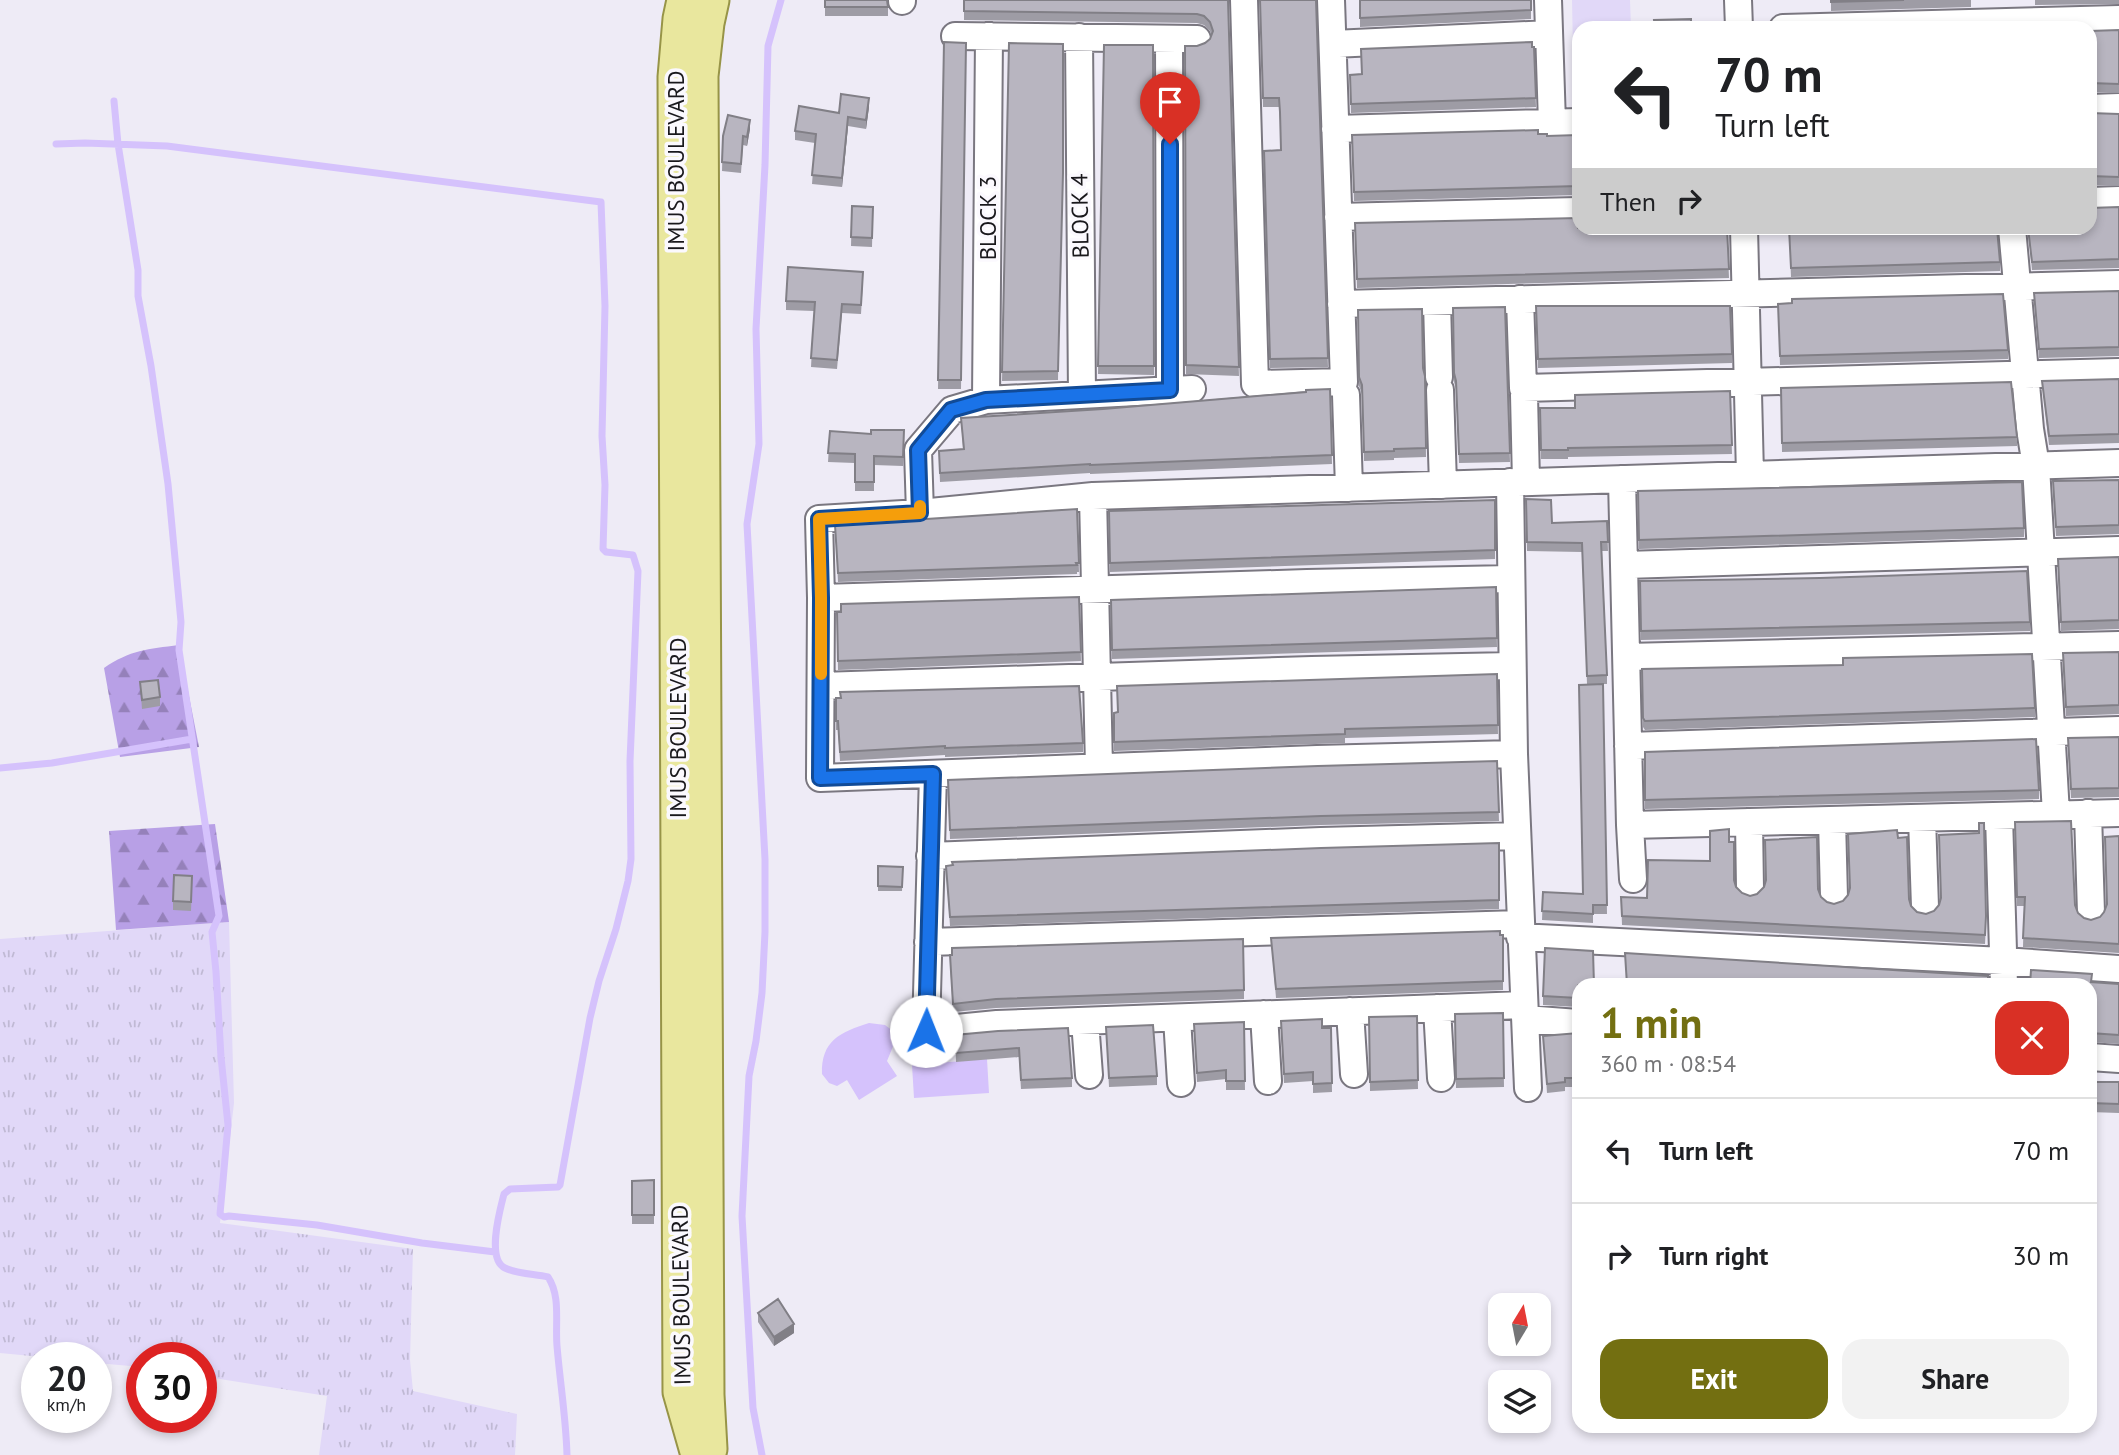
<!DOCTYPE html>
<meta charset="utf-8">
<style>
:root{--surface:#fff;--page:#f2f2f2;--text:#202124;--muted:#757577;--line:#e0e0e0;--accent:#736f11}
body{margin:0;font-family:"PT Sans",sans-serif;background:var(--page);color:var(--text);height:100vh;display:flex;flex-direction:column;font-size:26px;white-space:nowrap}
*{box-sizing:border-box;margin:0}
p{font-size:23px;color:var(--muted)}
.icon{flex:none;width:38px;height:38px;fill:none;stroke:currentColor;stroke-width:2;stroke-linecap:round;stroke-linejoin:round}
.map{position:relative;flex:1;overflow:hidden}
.sheet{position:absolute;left:1572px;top:978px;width:525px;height:455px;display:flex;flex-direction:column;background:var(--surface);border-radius:21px;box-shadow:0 4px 10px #0003}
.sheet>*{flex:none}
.hud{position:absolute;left:1572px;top:21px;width:525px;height:214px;border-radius:21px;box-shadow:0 4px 10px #0003;background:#fff;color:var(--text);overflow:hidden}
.needle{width:46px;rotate:10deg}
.fabs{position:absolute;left:1488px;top:1293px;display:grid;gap:14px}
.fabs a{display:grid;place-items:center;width:63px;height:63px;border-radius:14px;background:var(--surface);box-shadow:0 4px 10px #0003;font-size:35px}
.speed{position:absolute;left:21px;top:1342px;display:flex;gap:14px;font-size:35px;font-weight:700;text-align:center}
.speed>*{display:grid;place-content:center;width:91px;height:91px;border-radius:50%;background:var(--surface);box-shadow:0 4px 10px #0003;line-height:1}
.speed small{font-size:18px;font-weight:400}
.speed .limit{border:10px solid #d22;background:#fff;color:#111}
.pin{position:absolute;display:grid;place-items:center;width:60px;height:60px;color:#fff;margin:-72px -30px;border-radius:50% 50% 50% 0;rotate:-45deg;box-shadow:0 0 7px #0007}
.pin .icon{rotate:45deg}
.me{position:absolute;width:77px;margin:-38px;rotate:1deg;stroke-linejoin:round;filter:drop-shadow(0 0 5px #0008)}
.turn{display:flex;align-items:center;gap:24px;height:147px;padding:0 28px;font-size:32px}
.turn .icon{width:91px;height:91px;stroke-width:2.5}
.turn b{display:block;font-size:49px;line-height:60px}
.then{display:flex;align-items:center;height:66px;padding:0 28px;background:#0003;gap:14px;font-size:26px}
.round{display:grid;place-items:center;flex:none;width:74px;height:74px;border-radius:21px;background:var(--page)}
.overview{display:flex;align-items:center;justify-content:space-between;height:119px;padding:0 28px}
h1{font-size:42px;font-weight:700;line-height:52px;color:var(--accent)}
.button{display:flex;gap:14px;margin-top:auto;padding:14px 28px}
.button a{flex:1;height:80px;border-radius:21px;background:var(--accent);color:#fff;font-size:28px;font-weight:700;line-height:80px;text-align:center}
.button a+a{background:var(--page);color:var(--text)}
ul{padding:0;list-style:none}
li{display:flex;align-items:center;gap:21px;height:105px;padding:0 28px;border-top:2px solid var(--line)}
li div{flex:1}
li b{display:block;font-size:26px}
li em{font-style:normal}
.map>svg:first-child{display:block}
</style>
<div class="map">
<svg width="2119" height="1455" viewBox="0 0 2119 1455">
<defs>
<pattern id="grass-tufts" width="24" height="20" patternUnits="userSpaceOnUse" patternTransform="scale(1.75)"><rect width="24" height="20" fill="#e1d8f8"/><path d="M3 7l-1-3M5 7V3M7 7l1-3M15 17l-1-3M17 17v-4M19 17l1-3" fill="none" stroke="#c0b9d4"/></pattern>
<pattern id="forest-firs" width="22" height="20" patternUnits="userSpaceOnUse" patternTransform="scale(1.75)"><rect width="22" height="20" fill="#b8a0e6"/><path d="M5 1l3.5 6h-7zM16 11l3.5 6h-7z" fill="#9581ba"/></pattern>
</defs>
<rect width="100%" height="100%" fill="#eeebf6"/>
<path fill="url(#grass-tufts)" d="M229,922l5,181 -14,120 193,26 -3,111 3,31 104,23 -2,41h-196l8,-59 -126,-20v-18h-59v9l-46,-4v-5h-44l-52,-5v-414z"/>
<path fill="url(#forest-firs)" d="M179,645l20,102 -79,10 -16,-89c26,-18 44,-19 75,-23z
M215,824l14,98 -113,8 -7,-99z"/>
<path fill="#e1d8f8" d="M1572,0h58l1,28h-53v72h-4z"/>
<path fill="#d5c2fc" d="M869,1023l16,2 8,6 1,13 -7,17 10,15 -38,24 -12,-20 -10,6 -8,-3 -7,-9c-1,-33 18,-42 47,-51z
M987,1059l2,34 -75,5 -2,-33z"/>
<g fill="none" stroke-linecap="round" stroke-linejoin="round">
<path stroke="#d5c2fc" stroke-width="7" d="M114,101l4,43 20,126v26l13,70 17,118 13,138 -2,28 40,266 -7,16 4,40 5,85 7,68 -8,89 4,3 5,-1 88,9 105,18 73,9
M56,144l29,-1 82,3 434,56 4,104 -3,130 3,49 -2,64 3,3 27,3 5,16 -8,190 1,98 -3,22 -12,48 -17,52 -9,37 -30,167 -2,2 -48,2 -6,5c-4,16 -18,65 1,74 12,6 30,6 43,9 13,19 7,46 9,69 3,36 9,72 10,109
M0,768l52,-5 140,-24
M762,1455l-9,-47 -11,-192 7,-140 7,-35 6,-48 3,-61v-73l-18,-335 12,-80 -3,-115 9,-164 3,-119 13,-46"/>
<defs>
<path id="minor" d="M902,0v1
M1244,0l11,384 89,-2 -13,-382
M1548,0l4,123
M1738,0l1,28
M1783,28l336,-9
M955,36l242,3
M1079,37l3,358
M1169,39l1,351
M1333,44l216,-10
M2090,108l29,-1
M1335,129l243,-7
M2090,201l29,-1
M1338,217l240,-6
M1744,228l6,247
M2012,228l18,201 6,37 20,348
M1520,299l3,89 596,-16
M1437,302l2,75
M1341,304l778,-20
M1440,390l3,95
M1346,395l3,93
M1524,395l2,87
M986,400l3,-364
M1622,479l8,346 3,54
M1510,482l4,272 14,334
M1093,496l6,271
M920,513l-2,-63 34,-40 34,-10 206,-11
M1625,565l494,-15
M821,598l486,-15 204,-4
M1627,657l492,-12
M821,686l491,-16 200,-4
M1628,746l491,-16
M1514,754l-197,5 -497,19 1,-180 -2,-79 101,-6 173,-17 1026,-33
M933,774l-7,257 71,-7 527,-19
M2088,813l3,100
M1999,816l5,169
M1922,818l3,89
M1832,820l2,77
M1749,822l1,67
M1630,825l489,-12
M930,856l391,-15 196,-5
M1520,937l483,24 116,8
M928,942l592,-18
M1437,1008l4,70
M1350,1011l4,63
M1264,1014l4,67
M1177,1018l4,65
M1525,1019l53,4
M1085,1021l4,54
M2090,1057l29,2"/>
<path id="major" d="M684,0l-4,19 -5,58 5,1315 18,63
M710,1449l-3,-54 -6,-1319 6,-53 5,-23"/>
</defs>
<use href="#minor" stroke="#7a7780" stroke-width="30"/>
<use href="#major" stroke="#979447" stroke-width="37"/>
<use href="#minor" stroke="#fff" stroke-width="26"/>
<use href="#major" stroke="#e9e79e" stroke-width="33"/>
</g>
<path fill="#9e9ca5" d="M825,0l63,7v9h-63z
M964,0h264l11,376 -53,-2 -1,-328h12l8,-3 5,-4 1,-4 -1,-4 -6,-6 -7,-2 -233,-3z
M1260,0h56l12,367 -58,1 -6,-217 16,-1v-29l-1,-14h-16z
M1360,0h171v19l-171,8z
M1831,0h140v7l-140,4z
M2035,0h84v4l-84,1z
M2119,30v63l-29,-1v-61z
M944,42l22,1 -5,346h-23z
M1009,43l54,1 -5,336 -56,1z
M1104,45h49l1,330 -56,-1z
M1534,47l2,60 -185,6 -1,-38 12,-1z
M869,107l-3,22 -18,-3 -6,61 -30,-3 3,-41 -20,-3v-9l44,-18z
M2090,113l29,1v72l-29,-1z
M750,129l-3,17 -4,-1 -2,28 -19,-2 1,-35z
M1538,134l9,2 31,-1v60l-224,6 -2,-66z
M852,206l21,1 -1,40 -21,-1z
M2119,207v61l-87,2 -4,-42h62z
M1355,223l372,5 2,50 -372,10z
M1789,228l211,34v9l-209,6z
M863,281l-2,33 -19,-1 -5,56 -26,-2 3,-56 -28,-1v-9z
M2119,291v65l-80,2 -5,-65z
M1778,304l230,46v9l-228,6z
M1536,306l196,48v9l-194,5z
M1505,307l5,155 -51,1 -3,-74 -2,-7 -1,-74z
M1358,310l65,58 2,8 1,81 -32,1v2l-30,1 -2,-67 -3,-8z
M2119,379v64l-70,2 -7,-64z
M1781,388l236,49v9l-235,6z
M1330,389l2,75 -242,10v-1l-150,9 -1,-22 24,-11 -2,-31 142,-9z
M1730,391l2,63 -164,3v2h-27l-1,-51h35z
M904,430l-1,36 -29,-1v26h-19v-28l-27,-1 2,-31 41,3z
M2119,480v54l-63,2 -3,-46z
M1638,491l386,37v9l-385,12z
M1526,499l26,24 55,-2 1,30h-6l5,124v9h-4l4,230h-14v9l-51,-3 1,-28 40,2 4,-210 -5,-132 -55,-1z
M1495,500v59l-385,13 -1,-61z
M1077,509l2,63h-2v2l-239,8 -3,-57z
M2119,557v72l-58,2 -3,-63z
M1640,581l390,41v9l-389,9z
M1496,587l1,60 -385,12 -1,-59z
M1079,597l2,64 -243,9 -1,-58h4v-8z
M2119,652v62l-53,2 -3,-54z
M1642,669l393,39v9l-390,13 -2,-3z
M1497,674l1,60 -153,4v5l-231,8v-38z
M140,682l20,15v9l-18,3z
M836,698l247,45v9l-138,5v-2l-105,6 -2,-31h-2z
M2119,737v60l-48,1 -3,-51z
M1645,752l394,38v9l-394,10z
M1497,761l2,60 -178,4 -371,14 -2,-59z
M2015,822l60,83 3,8 6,5 7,2 9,-3 4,-5 15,-76v117l-96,-6 1,-41h-7z
M1898,838l13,68 6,6 69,13 -1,19 -363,-19 -1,-28 26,1 63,-37 19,-19 5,38 2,7 6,6 8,3 68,-7 3,8 6,5 7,2 9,-3z
M1499,843v66l-549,17 -4,-60z
M878,866l25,1 -1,24h-24z
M192,885l-1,26 -18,-1v-9z
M1503,935v55l-227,8 -5,-60z
M950,964l294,26v9l-248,9 -43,4z
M2092,982l27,2v60l-29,-2v-57z
M1578,985v22l-35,-2v-9z
M1503,1013l1,74 -48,1 -1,-74z
M1417,1016l1,73 -48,2 -1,-74z
M1244,1022l1,68h-19v-11l-29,3 -3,-58z
M1106,1027l51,49v9l-48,2z
M1331,1028l1,64 -19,1v-12l-29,2 -3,-53z
M998,1031l74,47v9l-51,2 -2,-32 -63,5 -1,-27z
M1578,1033v54h-13v4l-18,2 -4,-57z
M2090,1082h29v31l-29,-1z
M654,1180v44h-22v-43z
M758,1313l36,20 -20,13 -16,-24z"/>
<path fill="#817f86" d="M869,98v9l-3,22v-9z
M848,117v9l-6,61v-9z
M750,120v9l-3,17v-9z
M794,1324v9l-20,13v-9z"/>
<path fill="#b8b5c0" stroke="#817f86" stroke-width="2" d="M825,0h62l1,7h-63z
M964,0h264l11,367 -53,-2 -1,-319h12l8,-3 5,-4 3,-8 -3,-9 -6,-6 -7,-2 -233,-3z
M1260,0h56l12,358 -58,1 -6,-208 17,-1 -1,-38 -1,-14h-16z
M1360,0h171v10l-171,8z
M1831,0h73l-73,2z
M1691,19v9h-36l-1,-8z
M2119,30v54l-29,-1v-52z
M944,42l22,1 -5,337h-23z
M1532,42v5h2l2,51 -185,6 -1,-29 12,-1 -1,-25z
M1009,43l54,1v129l-5,198 -56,1z
M1104,45h49l1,321h-56z
M841,94l28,4 -3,22 -18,-3 -6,61 -30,-3 4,-41 -21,-3 4,-25 40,7z
M2090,113l29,1v63l-29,-1z
M728,115l22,5 -3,17 -4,-1 -2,28 -19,-2 1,-26z
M1538,130v4h9v2l31,-1v51l-224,6 -2,-57z
M852,206l21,1 -1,31 -21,-1z
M2119,207v52l-87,3 -4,-34h62v-20z
M1578,218v10h149l2,41 -372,10 -2,-56z
M1789,228h208l3,34 -209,6z
M788,267l75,5 -2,33 -19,-1 -5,56 -26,-2 4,-56 -29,-1z
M2119,291v56l-80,2 -5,-56z
M2003,294l5,56 -228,6 -2,-52 14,-1v-4z
M1536,306h194l2,48 -194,5z
M1505,307l5,146 -51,1 -3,-73 -2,-8 -1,-65z
M1422,309l1,59 2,8 1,72 -32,1v2l-30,1 -2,-67 -3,-8 -1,-67z
M2119,379v55l-70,2 -7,-55z
M2011,382l6,55 -235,6 -1,-55z
M1330,389l2,66 -242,10v-1l-150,9 -1,-22 25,-2 -3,-31 142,-9 203,-17v-2z
M1730,391l2,54 -164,3v2h-27l-1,-42h35v-13z
M871,430h33l-1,27 -29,-1v26h-19v-28l-27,-1 2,-22 41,3z
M2119,480v45l-63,2 -3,-46z
M2022,482l2,46 -385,12 -1,-49z
M1526,499l25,1 1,23 55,-2 1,21h-7l6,133 -20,1 -5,-133 -55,-1z
M1495,500v50l-385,13 -1,-52z
M1077,509l2,54h-3l1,2 -239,8 -3,-48z
M2119,557v63l-58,2 -3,-63z
M2027,571l3,51 -389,9 -1,-50 180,-3z
M1496,587l1,51 -385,12 -1,-50z
M1079,597l2,55 -243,9 -1,-49h4v-8z
M2119,652v53l-53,2 -3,-54z
M2032,654l3,54 -390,13 -2,-3 -1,-49 201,-4v-7z
M1497,674l1,51 -153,4v5l-231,8v-29l4,-1 -1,-26z
M158,680l2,17 -18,3 -2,-18z
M1603,684l4,221h-14v9l-51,-3 1,-19 40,2 -4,-209z
M1079,686l4,57 -138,5v-2l-105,6 -2,-31h-2v-23h5l-1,-6z
M2119,737v51l-48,1 -3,-51z
M2036,739l3,51 -394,10v-48z
M1497,761l2,51 -178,4 -371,14 -2,-50 370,-14z
M2071,821l4,84 3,8 6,5 7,2 9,-3 4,-5 3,-8 -2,-67 14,-1v108l-96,-6 2,-41h-8l-2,-75z
M1979,823h5l2,93 -1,19 -363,-19 -1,-19 26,1 1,-38 62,1v-30l19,-2v13h5v38l2,7 6,6 8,3 7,-2 7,-7 2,-7 -1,-40 52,-3 1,52 3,8 6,5 7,2 9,-3 5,-6 2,-7 -2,-54 49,-4 1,8 9,-1 2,62 2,7 6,6 9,2 8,-3 5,-6 2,-7 -2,-63 40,-2z
M1499,843v57l-549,17 -4,-51 7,-1 -1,-3 369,-14z
M878,866l25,1 -1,20 -24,-1z
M174,875l18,1 -1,26 -18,-1z
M1500,931v4h3v46l-227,8 -5,-51z
M1243,939l1,51 -248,9 -43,5 -3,-49h2v-7z
M1545,948l48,3 1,34h-16v13l-35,-2z
M1625,953l363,23v9h-361z
M2031,970l61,4 -1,8 28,2v51l-29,-2v-48h-60z
M1503,1013l1,65 -48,1 -1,-65z
M1417,1016l1,64 -48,2 -1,-65z
M1322,1019v9h9l1,55 -19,1v-12l-29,2 -3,-53z
M1244,1022l1,59h-19v-11l-29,3 -3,-49z
M1153,1025l4,51 -48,2 -3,-51z
M1068,1028l4,50 -51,2 -2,-32 -63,5 -1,-18 43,-4z
M1578,1033v45h-13v4l-18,2 -4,-48z
M2090,1082h29v22l-29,-1z
M654,1180v35h-22v-34z
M778,1299l16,25 -20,13 -16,-24z"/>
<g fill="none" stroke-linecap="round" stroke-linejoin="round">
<defs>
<path id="route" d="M926,1031l7,-257 -113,4 1,-180 -2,-79 101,-6 -2,-63 33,-40 35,-10 184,-10v-246"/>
</defs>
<use href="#route" stroke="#114b97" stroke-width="18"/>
<use href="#route" stroke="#1a73e8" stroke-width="12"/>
<path stroke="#f59e0b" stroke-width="12" d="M821,674v-76l-2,-79 101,-6v-7"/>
</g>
<g text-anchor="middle" stroke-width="7" stroke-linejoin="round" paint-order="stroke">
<g font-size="23" fill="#19181c" stroke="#fbf9fe">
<text transform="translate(676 161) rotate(-90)" y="8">IMUS BOULEVARD</text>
<text transform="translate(1080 216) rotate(-91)" y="8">BLOCK 4</text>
<text transform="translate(988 218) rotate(-90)" y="8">BLOCK 3</text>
<text transform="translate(678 728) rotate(-90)" y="8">IMUS BOULEVARD</text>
<text transform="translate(681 1295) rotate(-91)" y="8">IMUS BOULEVARD</text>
</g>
</g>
</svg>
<div class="fabs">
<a><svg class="needle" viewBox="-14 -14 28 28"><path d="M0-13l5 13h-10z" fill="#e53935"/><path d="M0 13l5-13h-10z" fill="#757577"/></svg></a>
<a><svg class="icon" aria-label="layers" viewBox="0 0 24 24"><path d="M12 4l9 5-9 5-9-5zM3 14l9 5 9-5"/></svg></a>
</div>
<div class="speed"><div>20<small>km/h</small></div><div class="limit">30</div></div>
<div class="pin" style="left:1170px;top:144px;background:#d93025"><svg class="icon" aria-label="arrive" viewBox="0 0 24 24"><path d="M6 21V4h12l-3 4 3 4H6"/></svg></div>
<svg class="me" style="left:926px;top:1031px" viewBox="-20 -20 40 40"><circle r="19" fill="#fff"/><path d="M0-13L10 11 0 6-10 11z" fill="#1a73e8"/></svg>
<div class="hud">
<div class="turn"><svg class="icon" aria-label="left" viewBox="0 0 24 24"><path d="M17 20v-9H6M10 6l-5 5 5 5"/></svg><div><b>70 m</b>Turn left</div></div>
<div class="then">Then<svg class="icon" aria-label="right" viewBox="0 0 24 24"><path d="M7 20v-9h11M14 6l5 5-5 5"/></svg></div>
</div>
<section class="sheet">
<div class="overview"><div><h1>1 min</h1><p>360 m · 08:54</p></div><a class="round" style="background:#d93025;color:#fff"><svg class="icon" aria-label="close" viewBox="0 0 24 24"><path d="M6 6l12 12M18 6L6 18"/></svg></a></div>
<ul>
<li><svg class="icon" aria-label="left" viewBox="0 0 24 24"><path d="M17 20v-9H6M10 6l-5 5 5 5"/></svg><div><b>Turn left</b></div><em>70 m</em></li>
<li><svg class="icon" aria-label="right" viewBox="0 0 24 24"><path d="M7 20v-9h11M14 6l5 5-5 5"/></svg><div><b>Turn right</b></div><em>30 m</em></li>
</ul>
<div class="button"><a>Exit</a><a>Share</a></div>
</section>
</div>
